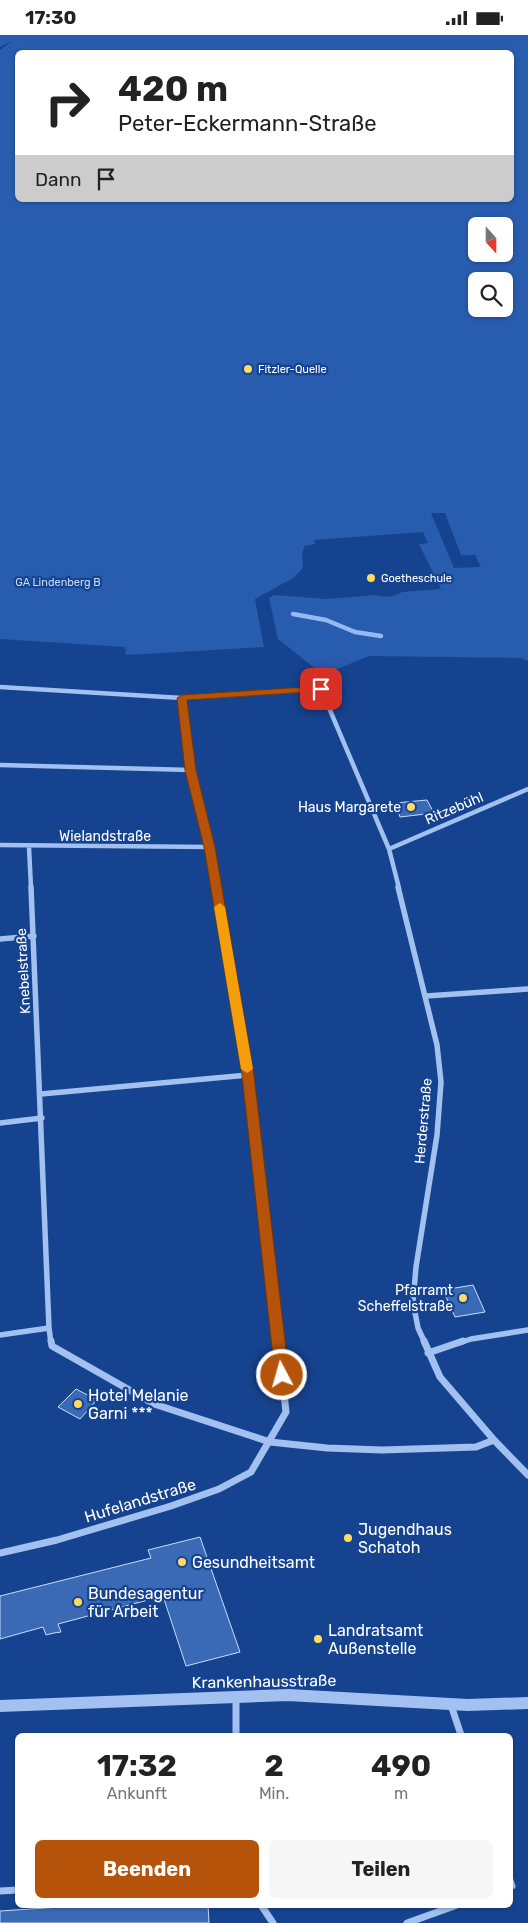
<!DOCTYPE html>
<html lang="de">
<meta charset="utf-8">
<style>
:root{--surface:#fff;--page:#f6f6f6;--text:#222;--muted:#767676;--accent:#b45309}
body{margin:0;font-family:Rubik,sans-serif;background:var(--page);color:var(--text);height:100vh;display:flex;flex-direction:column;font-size:19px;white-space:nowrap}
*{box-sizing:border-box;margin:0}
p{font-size:16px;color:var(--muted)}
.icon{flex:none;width:28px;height:28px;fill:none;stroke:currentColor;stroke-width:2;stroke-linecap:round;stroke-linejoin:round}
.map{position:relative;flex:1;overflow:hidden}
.panel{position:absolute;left:15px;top:1698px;width:498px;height:175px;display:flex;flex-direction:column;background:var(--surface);border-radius:8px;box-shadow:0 1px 4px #0004}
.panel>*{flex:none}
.banner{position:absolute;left:15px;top:15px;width:499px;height:152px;border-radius:8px;box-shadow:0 1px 4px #0004;background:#fff;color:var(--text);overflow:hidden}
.needle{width:32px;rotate:159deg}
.fabs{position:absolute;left:468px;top:182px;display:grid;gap:10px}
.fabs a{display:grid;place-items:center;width:45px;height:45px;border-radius:8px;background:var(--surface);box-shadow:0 1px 4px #0004;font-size:25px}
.pin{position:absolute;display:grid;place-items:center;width:42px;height:42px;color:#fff;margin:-21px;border-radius:10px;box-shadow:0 2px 8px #0006}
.me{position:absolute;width:55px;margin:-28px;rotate:354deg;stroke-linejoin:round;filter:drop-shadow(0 0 4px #0008)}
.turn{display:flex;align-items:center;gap:18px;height:105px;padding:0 20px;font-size:22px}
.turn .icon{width:65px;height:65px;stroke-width:2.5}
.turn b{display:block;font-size:35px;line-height:42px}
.then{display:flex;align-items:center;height:48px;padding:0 20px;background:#0003;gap:10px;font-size:19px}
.eta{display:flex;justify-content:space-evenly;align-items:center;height:85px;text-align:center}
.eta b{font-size:30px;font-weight:700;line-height:35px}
.primary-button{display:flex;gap:10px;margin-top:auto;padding:10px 20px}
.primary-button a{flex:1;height:58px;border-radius:8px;background:var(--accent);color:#fff;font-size:20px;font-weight:700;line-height:58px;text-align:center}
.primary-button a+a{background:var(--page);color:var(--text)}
.status{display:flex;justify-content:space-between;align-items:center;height:35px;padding:0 25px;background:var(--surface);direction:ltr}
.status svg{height:14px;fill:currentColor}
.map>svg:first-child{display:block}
</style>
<div class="status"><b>17:30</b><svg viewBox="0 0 49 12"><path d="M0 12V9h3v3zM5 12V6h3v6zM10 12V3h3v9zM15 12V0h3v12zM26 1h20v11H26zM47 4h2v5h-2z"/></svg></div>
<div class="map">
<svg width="528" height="1888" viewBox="0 0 528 1888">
<rect width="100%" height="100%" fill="#16438f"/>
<path fill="#285cae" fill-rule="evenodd" d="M0,0h528v626l-7,-3 -152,-2 -49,20 -8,-10 -34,-27 -9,-41 5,-3 52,4 49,-4c8,3 20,2 27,-3l39,-3 -22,-45 9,-1 -5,-11 -109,8 1,4 -10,2 -3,7 1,15 -10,10 -38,21 9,48 -138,8 -1,-8 -125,-8v-589l12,-9 -12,6zM18,18h493v147h-493zM476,191h28v28h-28zM476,246h28v28h-28zM431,478h14l16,42h14l6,12 -27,1z"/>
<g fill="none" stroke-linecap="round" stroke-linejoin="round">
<path stroke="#95baf3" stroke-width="4.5" d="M293,579l33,6 29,12 26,4"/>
</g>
<path fill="#3a6ab6" stroke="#c9dcfb" d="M427,765l7,13 -34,4 -5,-14z
M473,1250l12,27 -30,5 -12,-27z
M76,1354l21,11 -17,19 -22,-12z
M200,1502l40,115 -54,14 -23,-70 -105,28 3,8 -7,1 -8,2 -3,-8 -43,12v-43l151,-38 -3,-8z
M91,1870h117l1,18h-209v-12z"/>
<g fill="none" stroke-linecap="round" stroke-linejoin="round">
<path stroke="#a2c0f0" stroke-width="4.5" d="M0,652l182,11 139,-9 68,160 10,39
M182,663l9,72 18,77 7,41
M0,730l191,5
M0,810l209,2
M29,812l2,41
M389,814l139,-60"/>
<path stroke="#a2c0f0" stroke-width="5.5" d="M31,852l18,441 2,15
M216,852l32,188 30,268
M398,852l39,158 4,37 -4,53 -21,132 -3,35 5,26 7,15
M0,904l34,-3
M426,961l102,-7
M41,1059l207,-19
M0,1088l42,-5
M0,1300l49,-7
M459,1308l12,-4 57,-9"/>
<path stroke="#a2c0f0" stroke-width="7" d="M51,1306l1,5 102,58 116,38 57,6 55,2 94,-3 18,-7
M424,1306l16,36 54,63 34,35
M428,1318l35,-12
M0,1518l57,-13 114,-34 48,-17 32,-17 35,-60 -8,-71
M236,1663v37
M451,1670l10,30
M510,1845l2,6h-2
M0,1856l18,-1
M261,1870l12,18
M407,1888l50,-18"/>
<path stroke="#a2c0f0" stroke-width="12" d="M0,1671l288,-11 180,10 60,-2"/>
</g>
<path fill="#b45309" stroke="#753606" d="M321,651l5,3 -2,2 -137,9 9,70 19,77 39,228 35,300 -2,3 -5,2 -5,-2 -2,-3 -33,-300 -38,-228 -19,-77 -8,-72 5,-3z"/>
<path fill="#f59e0b" d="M220,868l5,4 28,162 -6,4 -6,-4 -27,-162z"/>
<g fill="#ffdc61" stroke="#16438f" stroke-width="2">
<circle cx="248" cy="334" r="5"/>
<circle cx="371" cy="543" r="5"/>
<circle cx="411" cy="772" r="5"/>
<circle cx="463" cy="1263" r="5"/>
<circle cx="78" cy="1369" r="5"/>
<circle cx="348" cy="1503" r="5"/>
<circle cx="182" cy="1527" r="5"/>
<circle cx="78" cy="1567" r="5"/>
<circle cx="318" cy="1604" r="5"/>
</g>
<g text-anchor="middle" stroke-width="4.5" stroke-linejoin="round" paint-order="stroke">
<g font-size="11" fill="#fff" stroke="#16438f" text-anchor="start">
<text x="258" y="338">Fitzler-Quelle</text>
<text x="381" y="547">Goetheschule</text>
</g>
<g font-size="11" fill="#c9dcfb" stroke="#16438f">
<text x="58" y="551">GA Lindenberg B</text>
</g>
<g font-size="14" fill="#fff" stroke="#16438f" text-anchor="end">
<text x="401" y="777">Haus Margarete</text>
<text x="453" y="1260">Pfarramt<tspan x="453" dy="16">Scheffelstraße</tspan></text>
</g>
<g font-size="14" fill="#fff" stroke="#16438f">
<text transform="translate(454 773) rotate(-23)" y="5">Ritzebühl</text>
<text x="105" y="806">Wielandstraße</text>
<text transform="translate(23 936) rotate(-93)" y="5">Knebelstraße</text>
<text transform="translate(423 1086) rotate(-85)" y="5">Herderstraße</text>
</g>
<g font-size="16" fill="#fff" stroke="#16438f" text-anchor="start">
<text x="88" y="1366">Hotel Melanie<tspan x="88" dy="18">Garni ***</tspan></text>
<text x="358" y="1500">Jugendhaus<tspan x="358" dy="18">Schatoh</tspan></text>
<text x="192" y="1533">Gesundheitsamt</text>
<text x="88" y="1564">Bundesagentur<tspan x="88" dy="18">für Arbeit</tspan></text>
<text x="328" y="1601">Landratsamt<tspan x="328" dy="18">Außenstelle</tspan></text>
</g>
<g font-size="16" fill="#fff" stroke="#16438f">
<text transform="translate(140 1465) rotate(-17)" y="6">Hufelandstraße</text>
<text transform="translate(264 1646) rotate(-1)" y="6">Krankenhausstraße</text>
</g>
</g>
</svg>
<div class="fabs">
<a><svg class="needle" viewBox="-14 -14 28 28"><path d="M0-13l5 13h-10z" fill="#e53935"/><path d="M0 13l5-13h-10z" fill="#767676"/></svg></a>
<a><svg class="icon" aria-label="search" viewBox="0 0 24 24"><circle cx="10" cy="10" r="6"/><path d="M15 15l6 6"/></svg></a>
</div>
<div class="pin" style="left:321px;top:654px;background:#d93025"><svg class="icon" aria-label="arrive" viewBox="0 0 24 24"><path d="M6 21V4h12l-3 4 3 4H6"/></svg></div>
<svg class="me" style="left:282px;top:1340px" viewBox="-20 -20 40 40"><circle r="17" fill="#b45309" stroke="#fff" stroke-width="3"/><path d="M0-11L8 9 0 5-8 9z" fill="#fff"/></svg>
<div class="banner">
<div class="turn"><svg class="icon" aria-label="right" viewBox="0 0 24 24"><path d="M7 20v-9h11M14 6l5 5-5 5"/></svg><div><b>420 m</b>Peter-Eckermann-Straße</div></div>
<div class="then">Dann<svg class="icon" aria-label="arrive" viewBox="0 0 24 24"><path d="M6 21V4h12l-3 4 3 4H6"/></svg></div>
</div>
<section class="panel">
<div class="eta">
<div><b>17:32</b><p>Ankunft</p></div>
<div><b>2</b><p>Min.</p></div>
<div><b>490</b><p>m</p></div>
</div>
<div class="primary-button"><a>Beenden</a><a>Teilen</a></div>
</section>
</div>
